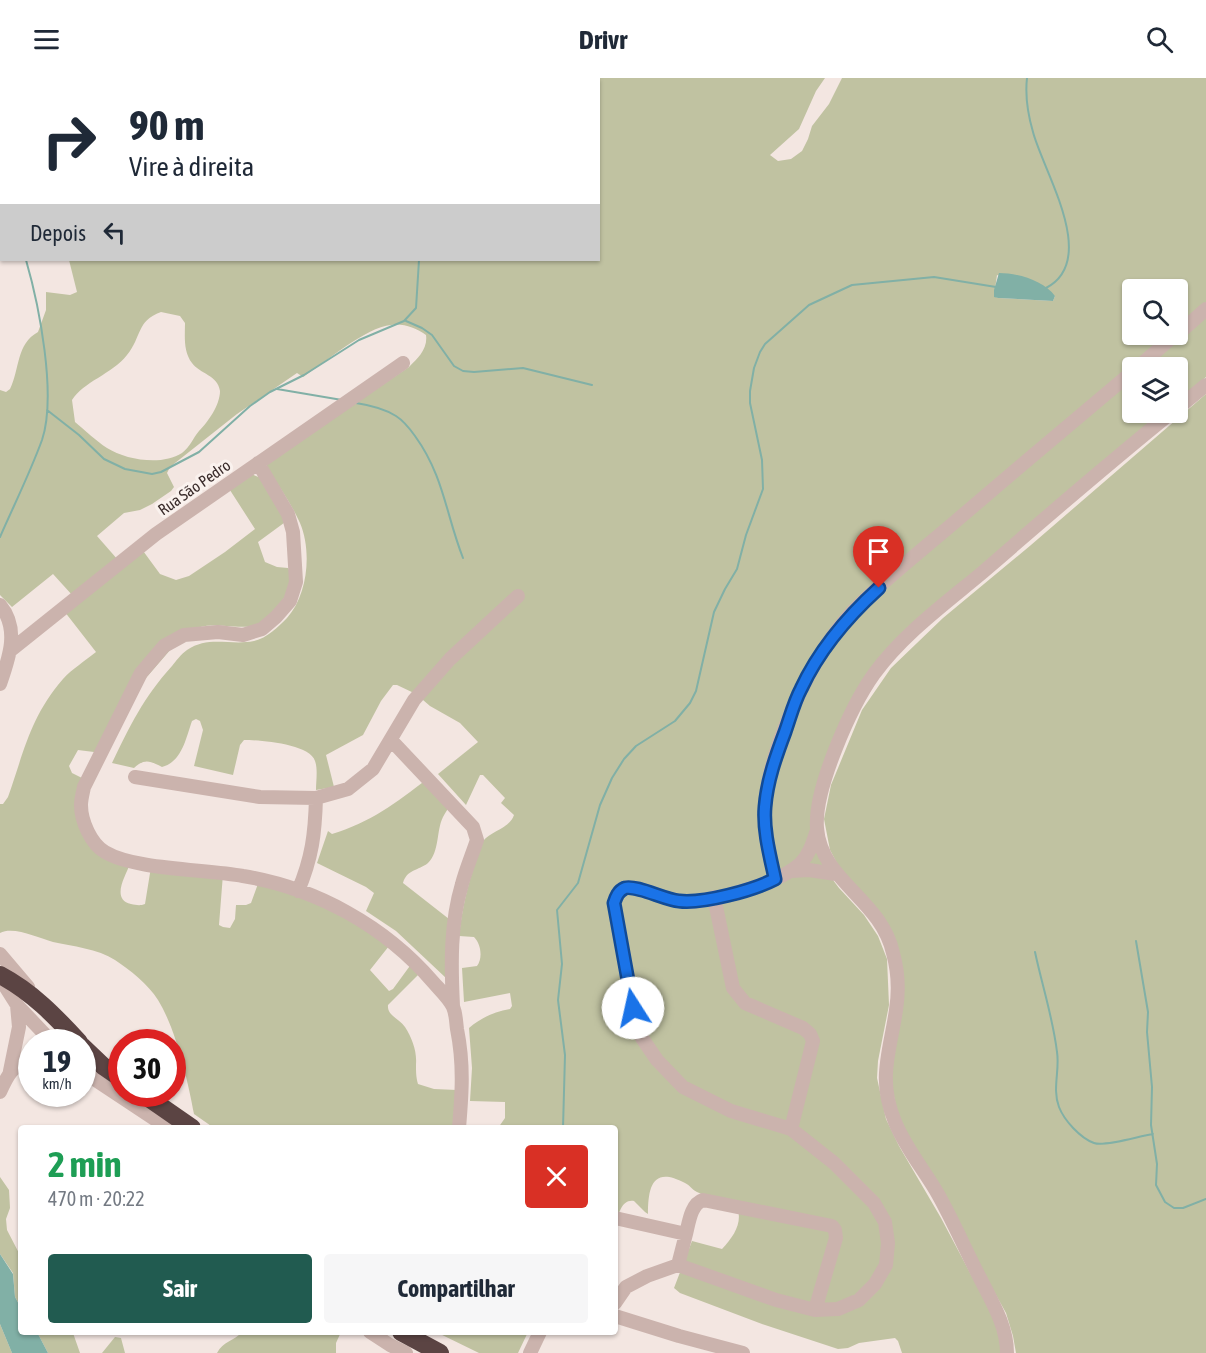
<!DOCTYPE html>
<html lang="pt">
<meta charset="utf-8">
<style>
:root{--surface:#fff;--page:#f6f6f7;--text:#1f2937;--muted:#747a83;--accent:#215b50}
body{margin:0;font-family:"Asap Condensed",sans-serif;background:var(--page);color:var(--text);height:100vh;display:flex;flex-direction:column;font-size:22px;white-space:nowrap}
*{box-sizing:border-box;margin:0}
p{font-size:20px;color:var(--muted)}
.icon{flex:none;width:33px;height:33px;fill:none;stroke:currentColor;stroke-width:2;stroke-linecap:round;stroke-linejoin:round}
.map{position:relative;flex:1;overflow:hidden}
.details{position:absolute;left:18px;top:1047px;width:600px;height:210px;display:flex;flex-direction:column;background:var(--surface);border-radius:6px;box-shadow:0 2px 4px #0004}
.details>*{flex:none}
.top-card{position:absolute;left:0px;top:0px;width:600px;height:183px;box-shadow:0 2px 4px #0004;background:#fff;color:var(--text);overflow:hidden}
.buttons{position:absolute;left:1122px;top:201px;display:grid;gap:12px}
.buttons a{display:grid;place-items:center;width:66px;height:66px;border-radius:6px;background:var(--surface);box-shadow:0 2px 4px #0004;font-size:30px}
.speed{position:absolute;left:18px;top:951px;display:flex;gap:12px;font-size:30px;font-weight:700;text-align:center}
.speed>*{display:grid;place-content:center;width:78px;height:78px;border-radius:50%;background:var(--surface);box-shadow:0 2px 4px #0004;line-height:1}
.speed small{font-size:15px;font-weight:400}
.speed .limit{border:9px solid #d22;background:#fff;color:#111}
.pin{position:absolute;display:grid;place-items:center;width:51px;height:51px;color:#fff;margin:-62px -26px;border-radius:50% 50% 50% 0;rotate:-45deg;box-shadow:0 0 6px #0007}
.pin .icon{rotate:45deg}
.me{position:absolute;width:66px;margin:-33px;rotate:350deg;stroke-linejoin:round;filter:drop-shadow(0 0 4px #0008)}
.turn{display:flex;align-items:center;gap:21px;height:126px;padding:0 30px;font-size:27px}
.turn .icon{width:78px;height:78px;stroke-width:2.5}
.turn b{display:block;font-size:42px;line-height:51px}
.then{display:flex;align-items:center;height:57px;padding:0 30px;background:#0003;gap:12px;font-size:22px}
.round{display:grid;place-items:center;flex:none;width:63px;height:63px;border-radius:6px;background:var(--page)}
.head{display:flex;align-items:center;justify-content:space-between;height:102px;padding:0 30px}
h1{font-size:36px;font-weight:700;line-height:45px;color:#1e9e55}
.primary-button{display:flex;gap:12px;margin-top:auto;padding:12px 30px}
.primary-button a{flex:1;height:69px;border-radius:6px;background:var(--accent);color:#fff;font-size:24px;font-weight:700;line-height:69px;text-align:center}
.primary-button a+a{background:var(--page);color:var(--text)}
header{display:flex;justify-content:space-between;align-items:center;height:78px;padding:0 30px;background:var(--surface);font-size:27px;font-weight:700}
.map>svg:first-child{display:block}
</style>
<header><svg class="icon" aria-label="menu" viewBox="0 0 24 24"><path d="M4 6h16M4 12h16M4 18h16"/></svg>Drivr<svg class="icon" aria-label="search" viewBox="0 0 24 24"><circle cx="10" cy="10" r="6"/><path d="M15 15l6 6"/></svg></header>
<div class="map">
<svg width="1206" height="1275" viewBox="0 0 1206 1275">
<rect width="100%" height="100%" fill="#f3e6e1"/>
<path fill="#c0c2a1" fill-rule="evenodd" d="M27,0h798l-9,13 -17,38 -29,26 8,6 13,-2 11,-8 6,-12 4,-13 17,-22 13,-26h364v299l-28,24v-33h-46v44l32,1 -283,247 -62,121 8,91 12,16 25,27 14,21 9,23 2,46 -11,56 -1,17 9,41 13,27 42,72 53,100 9,35h-101l-4,-12 -3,-3 -36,5 -11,5 -10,1 -76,-25 -82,-31 -6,-5 18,-47 30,8c14,-15 23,-30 12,-49 -12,-2 -27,-3 -37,-8 -5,-2 -7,-7 -12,-9 -32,-17 -37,3 -37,31l-3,-2 -11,-11c-12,-2 -15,12 -18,22l-1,-95h-117l7,-10v-16l-35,-1 2,-33 -3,-40c13,-11 25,-16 41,-19l2,-3 -2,-13 -46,9 -2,-34 15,-2c6,-8 4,-22 -3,-29l-15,-1c3,-27 8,-48 16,-73 2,-7 3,-16 8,-22 8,-10 27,-13 31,-26l-13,-12 4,-5 -22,-23h-3l-14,30 -28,-31 40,-32 -18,-19 -30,-17 -14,-12 -19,-9h-4l-12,16 -18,34 -37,20 8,32 -18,3c0,-9 2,-21 -1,-29 -5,-17 -56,-21 -71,-21l-4,5 -7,30 -39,-9 9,-36 -3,-9 -4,-2 -4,2c-6,17 -10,41 -30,46 -12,-6 -17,-9 -28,1l-22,-5c18,-37 31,-65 60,-97 4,-5 9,-12 15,-16 22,-15 43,-4 67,-9 13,-3 24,-14 33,-23 21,-23 25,-67 13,-95 -9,-20 -22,-38 -33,-56v-5l142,-95c9,-9 19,-18 17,-32 -10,-7 -23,-12 -35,-10 -25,2 -67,38 -88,52l-6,-4 -60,41 -67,53 -3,6 7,14 -3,4 -19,13 -12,6 -16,3 -27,23 21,24 20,-16 22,30 16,6 13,-4 36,-24 30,-23 -27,-42 23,-13 10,4 27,42 -30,22 7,20 12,5 11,1c12,20 -16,45 -29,58 -26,4 -53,-8 -75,8l-51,59 -31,60 -24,-3 -9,16 3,7 16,8 -4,27 12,33 34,23c-5,13 -19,35 1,40 5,1 9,2 14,0l6,-37 72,7 -4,51 4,2 7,1 5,-9 1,-14h10l5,-2 8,-22 77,28 53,37 -19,24 19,21 4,-2 19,-26 6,12 -30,30c-1,11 11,13 17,22 7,11 12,24 11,37 0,8 0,13 2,20l16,5 23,1 -2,38h-241l-20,-14c-6,-33 -18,-85 -36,-114 -10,-16 -28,-30 -43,-40 -17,-11 -43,-14 -62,-18 -15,-4 -39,-16 -53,-9v-129h3l5,-7c16,-45 22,-80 55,-118 9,-10 22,-18 33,-27l-35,-45 12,-11 -20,-22 -41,33 -12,-12v-205l6,2 4,-3c10,-20 6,-45 28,-57l8,-22v-18l24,3 7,-3 -8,-32h529v-180l-572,-1zM997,197l58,21 -2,5 -55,-3 -4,-2zM1132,212h46v44h-46zM161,234l19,4 5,7c0,13 -2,28 7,40 8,11 26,12 28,28 0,14 -12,31 -21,40 -6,7 -9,16 -17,22 -20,13 -56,7 -75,-5 -11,-7 -22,-18 -32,-26l-3,-22c11,-18 40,-26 55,-45 15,-18 9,-34 34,-43z
M1206,316v959h-190l-3,-17 -7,-23 -96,-172 -12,-26 -8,-37 11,-111 -63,-102 -8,-15 -6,-31 7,-34 31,-75 29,-42 52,-50 88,-73z
M427,701l23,26c-2,4 -5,8 -7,12 -7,14 -3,34 -15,46 -10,8 -21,6 -25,20l46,36 -3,59 -50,-47 -30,-20 8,-18 -8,-6 -49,-24 11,-32 4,3c39,-12 64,-31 95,-55z
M0,1099l9,13 1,18 -4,11 1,11 14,27v51l-6,-11 -2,-24 -13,-19z
M0,1246l12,29h-12z
M37,1254l36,1 7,20h-32z
M242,1254h99l-5,11v10h-119c6,-12 17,-12 25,-21z
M436,1254h92l-10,21h-39z
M115,1259l6,1 4,15h-23z"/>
<path fill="#81b0a6" d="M999,195c19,0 45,8 56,23l-2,5 -55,-3 -4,-1v-7z
M0,1176l13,20 2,23 6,11v24h16l11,21h-36l-12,-29z"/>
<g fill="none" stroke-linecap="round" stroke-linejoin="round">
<path stroke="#81b0a6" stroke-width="2" d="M1027,0c-2,18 1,37 6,54 10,39 67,128 13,156
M0,96l2,2
M406,243l16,7 10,7 22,31 9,5 11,1 49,-4 69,17
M277,311l65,11
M356,325c13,2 29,6 40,13 8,5 14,13 19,20 29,40 31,79 48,122
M47,332l32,25 25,24 21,10 27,5 9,-2 38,-20 51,-46 20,-14 34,-17 55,-35 45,-19 12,-13 3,-48
M0,459c14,-32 30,-64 42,-97 15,-45 -3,-135 -16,-180
M1136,863l12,71 -1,20 5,55 -1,38 6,39 -1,21 9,17 9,6h9l23,-9
M1035,874c7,33 18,66 22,100 3,18 -5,37 2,55 5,13 21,31 35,36 11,4 45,-7 59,-9
M563,1050l2,-73 -7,-55 4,-36 -5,-54 21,-27 22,-78 12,-27 12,-19 12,-13 39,-25 15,-18 6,-12 18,-79 11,-23 12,-20 9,-34 17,-46 -1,-29 -12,-57v-12l4,-23 6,-16 5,-8 44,-39 43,-20 82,-8 62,10"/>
<path stroke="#cbb3ad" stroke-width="14" d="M0,14l1,-5
M1178,256l28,-25
M1137,290l39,-34
M1178,330l28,-23
M258,385l30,51 5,18 3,50 -6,19 -14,16 -14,12 -19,6 -25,-3 -34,3 -20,11 -23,27 -57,114c-1,5 -3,12 -3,18 0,16 10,39 24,47 30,18 101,17 138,24 73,12 142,50 190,106 6,7 16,16 20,25 3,6 3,15 4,22 7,35 5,64 2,99
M0,527c20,24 9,53 0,79
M11,572l145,-116 247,-171
M391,662l82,87 4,13c-5,15 -11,29 -15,44 -12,40 -11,81 -9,122
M135,699l125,20 56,1 32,-9 25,-20 41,-69 36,-41 68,-63
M791,793l18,-1 27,4
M775,801c-5,-23 -12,-48 -10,-72 4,-60 47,-152 88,-196 34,-34 73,-64 110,-96 56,-48 113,-96 169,-143
M298,813c14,-33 17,-57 18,-93
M714,819l19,91 12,15 58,25 7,6 3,7 -22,88
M0,876l28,33
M0,900l17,27 2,22 -9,44
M17,927l35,37
M82,993l86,57
M0,1014c8,-18 12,-26 32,-33
M615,1140l71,16 -8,31 98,35 39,10 23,-1 21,-9 16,-16 11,-19 2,-22 -3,-21 -11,-19 -40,-40 -43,-34 -60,-18 -48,-24 -26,-27 -15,-22 -9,-30 -19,-105c2,-6 4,-12 10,-15 12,-3 41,11 54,13 29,4 102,-18 123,-38 9,-10 12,-21 16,-33
M686,1156c3,-12 5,-30 17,-34l129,26 3,4 1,8 -21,72
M615,1225l11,-16 21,-11 31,-11
M615,1238l64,20 64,17
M370,1254l20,13 16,8
M530,1275l10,-21
M1007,1275c0,-27 -15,-51 -27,-75 -14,-27 -26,-55 -41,-82 -14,-25 -33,-47 -44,-74 -18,-43 -5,-70 1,-112 3,-19 2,-39 -3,-57 -12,-54 -72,-72 -76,-125 -3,-39 34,-122 57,-154 29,-40 72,-71 109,-102 62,-54 125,-108 189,-160"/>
<path stroke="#5b4443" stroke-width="18" d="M0,897c32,17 55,41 79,67
M82,968l21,20 19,13
M143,1016l49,34
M401,1254l39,21"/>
</g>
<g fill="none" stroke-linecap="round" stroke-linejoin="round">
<defs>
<path id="route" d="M633,930l-19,-105c2,-6 4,-12 11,-15 12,-3 40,12 54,13 24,3 75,-11 96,-22 -5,-23 -12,-49 -10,-72 2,-26 11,-51 20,-75 5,-14 9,-30 16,-43 18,-39 46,-72 78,-101"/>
</defs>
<use href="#route" stroke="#114b97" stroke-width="15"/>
<use href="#route" stroke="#1a73e8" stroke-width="10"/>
</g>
<g text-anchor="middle" stroke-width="6" stroke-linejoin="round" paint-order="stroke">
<g font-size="16" fill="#3a2c2b" stroke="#faf2ee">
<text transform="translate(194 409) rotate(-35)" y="6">Rua São Pedro</text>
</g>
</g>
</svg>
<div class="buttons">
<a><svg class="icon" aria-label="search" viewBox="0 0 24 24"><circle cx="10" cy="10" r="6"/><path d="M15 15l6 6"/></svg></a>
<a><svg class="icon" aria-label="layers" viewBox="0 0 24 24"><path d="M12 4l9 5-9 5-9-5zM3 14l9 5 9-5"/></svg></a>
</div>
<div class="speed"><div>19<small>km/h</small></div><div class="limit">30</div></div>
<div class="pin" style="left:879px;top:510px;background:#d93025"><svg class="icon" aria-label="arrive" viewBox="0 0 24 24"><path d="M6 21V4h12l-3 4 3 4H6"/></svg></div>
<svg class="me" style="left:633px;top:930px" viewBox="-20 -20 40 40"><circle r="19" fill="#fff"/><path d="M0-13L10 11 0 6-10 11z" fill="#1a73e8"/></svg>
<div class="top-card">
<div class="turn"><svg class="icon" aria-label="right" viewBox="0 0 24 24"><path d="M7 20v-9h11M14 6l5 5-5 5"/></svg><div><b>90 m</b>Vire à direita</div></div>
<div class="then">Depois<svg class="icon" aria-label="left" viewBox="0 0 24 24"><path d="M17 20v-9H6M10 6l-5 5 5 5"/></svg></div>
</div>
<section class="details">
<div class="head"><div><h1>2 min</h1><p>470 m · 20:22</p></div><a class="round" style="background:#d93025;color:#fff"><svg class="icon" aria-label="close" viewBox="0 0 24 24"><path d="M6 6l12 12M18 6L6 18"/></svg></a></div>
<div class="primary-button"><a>Sair</a><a>Compartilhar</a></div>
</section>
</div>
